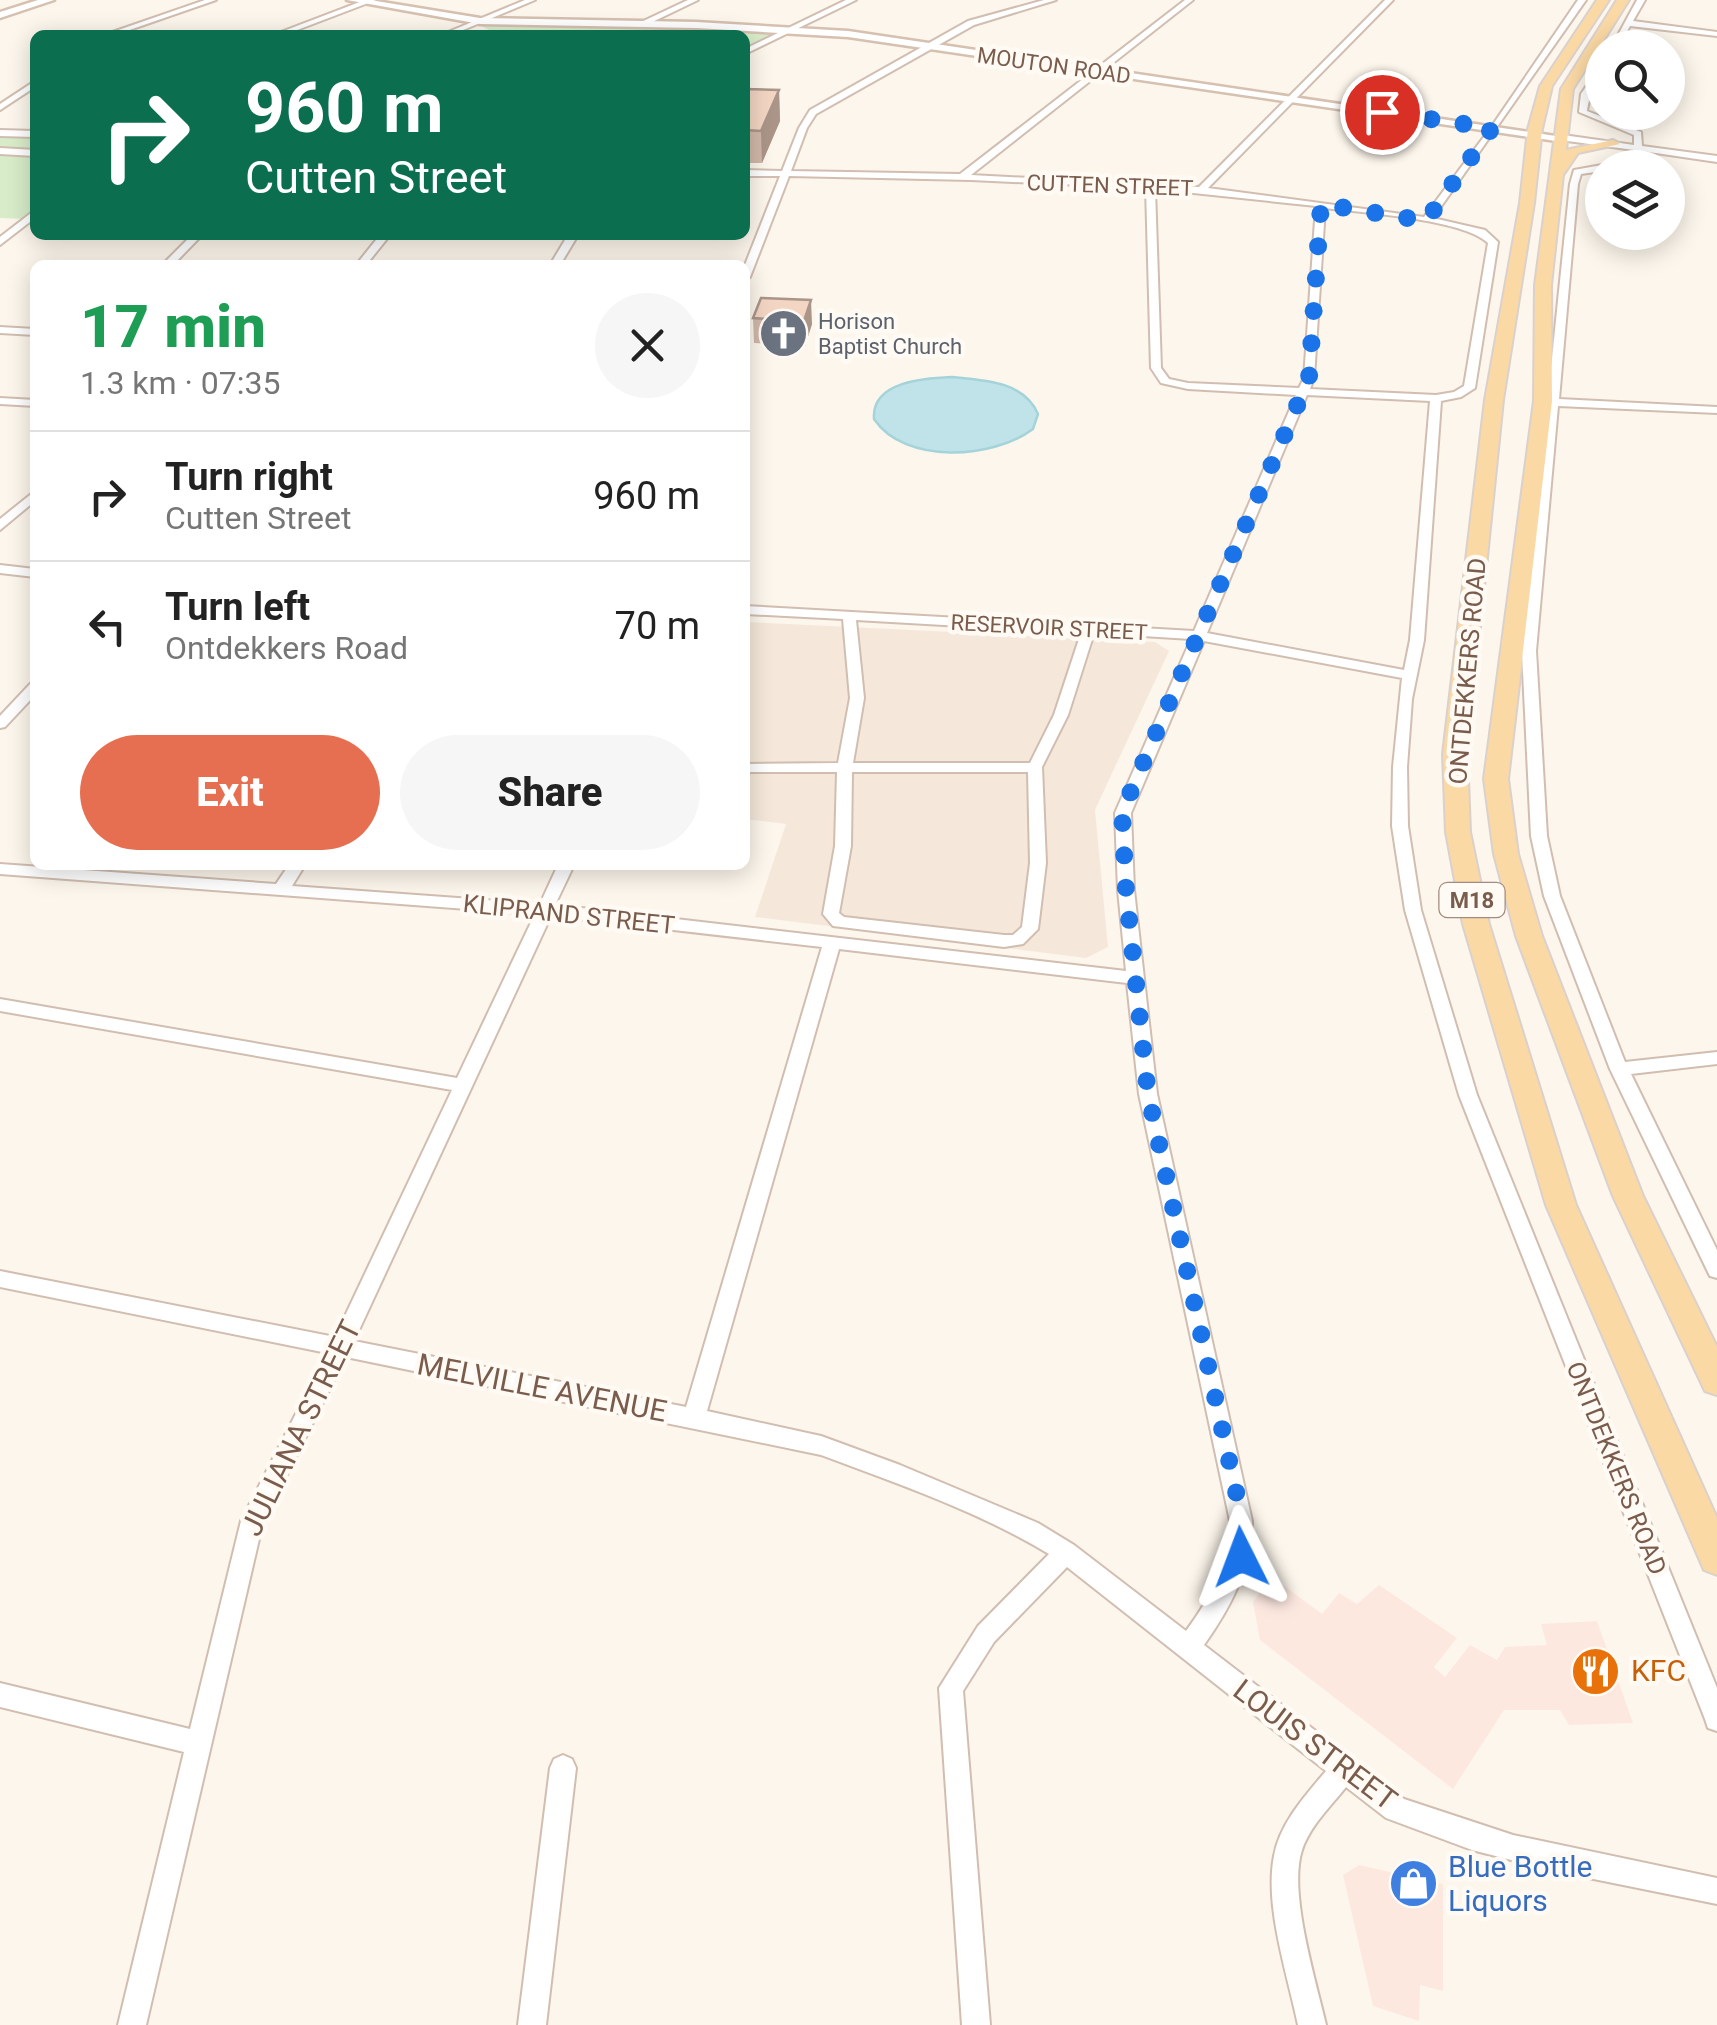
<!DOCTYPE html>
<meta charset="utf-8">
<style>
:root{--surface:#fff;--page:#f6f6f6;--text:#222;--muted:#767676;--line:#e0e0e0;--accent:#e76f51}
body{margin:0;font-family:Roboto,sans-serif;background:var(--page);color:var(--text);height:100vh;display:flex;flex-direction:column;font-size:38px;white-space:nowrap}
*{box-sizing:border-box;margin:0}
p{font-size:32px;color:var(--muted)}
.icon{flex:none;width:55px;height:55px;fill:none;stroke:currentColor;stroke-width:2;stroke-linecap:round;stroke-linejoin:round}
.map{position:relative;flex:1;overflow:hidden}
.drawer{position:absolute;left:30px;top:260px;width:720px;height:610px;display:flex;flex-direction:column;background:var(--surface);border-radius:15px;box-shadow:0 5px 25px #0003}
.drawer>*{flex:none}
.top-card{position:absolute;left:30px;top:30px;width:720px;height:210px;border-radius:15px;box-shadow:0 5px 25px #0003;background:#0b6e4f;color:#fff;overflow:hidden}
.controls{position:absolute;left:1585px;top:30px;display:grid;gap:20px}
.controls a{display:grid;place-items:center;width:100px;height:100px;border-radius:50%;background:var(--surface);box-shadow:0 5px 25px #0003;font-size:50px}
.pin{position:absolute;display:grid;place-items:center;width:85px;height:85px;color:#fff;margin:-42px;border:5px solid #fff;border-radius:50%;box-shadow:0 2px 10px #0007}
.me{position:absolute;width:110px;margin:-55px;rotate:357deg;stroke-linejoin:round;filter:drop-shadow(0 0 8px #0008)}
.turn{display:flex;align-items:center;gap:35px;height:210px;padding:0 50px;font-size:45px}
.turn .icon{width:130px;height:130px;stroke-width:2.5}
.turn b{display:block;font-size:70px;line-height:85px}
.round{display:grid;place-items:center;flex:none;width:105px;height:105px;border-radius:52px;background:var(--page)}
.head{display:flex;align-items:center;justify-content:space-between;height:170px;padding:0 50px}
h1{font-size:60px;font-weight:800;line-height:75px;color:#1e9e55}
.action{display:flex;gap:20px;margin-top:auto;padding:20px 50px}
.action a{flex:1;height:115px;border-radius:60px;background:var(--accent);color:#fff;font-size:40px;font-weight:800;line-height:115px;text-align:center}
.action a+a{background:var(--page);color:var(--text)}
ul{padding:0;list-style:none}
li{display:flex;align-items:center;gap:30px;height:130px;padding:0 50px;border-top:2px solid var(--line)}
li div{flex:1}
li b{display:block;font-size:38px}
li em{font-style:normal}
.map>svg:first-child{display:block}
</style>
<div class="map">
<svg width="1717" height="2025" viewBox="0 0 1717 2025">
<rect width="100%" height="100%" fill="#fdf6ec"/>
<path fill="#f5e8da" d="M745,622l410,20 14,9 -74,159 13,137 -22,11 -331,-41 31,-93 -41,-5z"/>
<path fill="#fde8e0" d="M1272,1577l50,37 17,-21 18,11 22,-19 78,53 -23,29 11,10 25,-32 27,15 8,-13 42,-2 -6,-21 56,-3 36,102 -64,2 -9,-15h-56l-51,79 -193,-149 -7,-38z
M1359,1865l84,19v107l-23,-6 -1,36 -46,-15 -30,-131z"/>
<path fill="#d8ecc9" d="M487,23l307,9 -49,24v-21h-245l-19,-9z
M0,137l35,1v73l-10,8 -25,-1z"/>
<path fill="#bfe3e8" stroke="#a5d3da" stroke-width="2.5" d="M952,377c31,3 72,4 86,37l-5,15c-40,30 -128,36 -159,-10 -3,-38 52,-41 78,-42z"/>
<g fill="none" stroke-linecap="round" stroke-linejoin="round">
<defs>
<path id="street" d="M205,0h11l-101,35h-11z
M365,0h11l-92,35h-11z
M525,0h10l-84,35h-10z
M688,0h10l-54,26 -7,-2z
M846,0h10l-111,54v-5z
M1044,0h12l-82,25 -158,89 -9,14 -16,43 169,3 225,-174h8l-222,175 228,12 186,-187h8l-185,188 216,29 68,-91 86,-126h8l-153,218 52,12 13,12 -23,146 -14,9 -20,4 -17,239 -12,59 -5,68 1,59 13,84 56,185 240,593v43l-9,-3 -3,-9 -246,-624 -54,-185 -13,-84 1,-59 9,-89 -198,-37 -73,172 3,77 23,204 95,427c-1,48 -21,86 -48,124l200,154 109,36 204,43v26l-163,-33 -82,-21 -86,-32 -40,-31c-15,19 -36,39 -44,63 -14,42 14,131 24,175h-28c-10,-49 -34,-119 -24,-169 6,-33 31,-60 52,-85l-259,-204 -73,75 -31,49 27,334h-28l-23,-337 39,-62 71,-72c-69,-42 -153,-71 -228,-99l-475,-98 -83,165 -117,503h-28l66,-273 -184,-45v-24l190,46 51,-208 86,-168 -327,-66v-16l335,66 117,-247 -452,-79v-12l457,79 78,-164 -535,-40v-10l276,20 13,-19h16l-13,21 248,18 18,-39h16l-19,40 571,66 -8,-81 -3,-77 76,-174 -97,-6 -26,82 -26,52 4,96 -8,66 -15,15 -19,3 -171,-21 -10,-12 12,-68 2,-74h-92v-8l93,-1 12,-65 -7,-79 -98,-5v-8l449,25 102,-236 -108,-6 -27,-6 -10,-15 -5,-180 -175,-8 -182,-4 -39,101 -5,3v-15l35,-89h-35v-6l37,1 17,-43 11,-18 158,-89zM1155,189l161,17 -12,172 -5,10 -111,-5 -19,-4 -8,-11zM1325,208c38,5 138,11 163,35l-24,143 -10,6 -18,3 -126,-6 4,-11zM1307,395l123,6 -20,239 -6,30 -197,-37zM856,620l225,13 -27,82 -24,48h-177l11,-65zM852,772h176l2,91 -8,64 -9,8h-9l-160,-18 -5,-4 12,-67zM551,916l271,31 -136,460 -332,-66zM839,949l288,34 12,111 91,427c-2,44 -18,75 -44,110l-112,-86 -36,-22 -138,-58 -79,-29 -114,-25z
M1637,0h8l-12,21 84,11v4l-87,-10 -12,22h-7z
M1602,63c1,14 -13,29 -15,48l54,21 1,14 75,10v6l-75,-11 -1,14 -34,3 27,-7v-11l-74,-10 3,-5 71,10v-10l-55,-23 2,-18z
M35,81v6l-35,23v-6z
M0,130l35,1v6l-35,-1z
M0,148l35,2v6l-35,-2z
M1602,165l4,3h-4v3l-21,3 -3,10 -19,215 158,8v6l-159,-7 -22,245 11,185 13,60 65,166 92,-10v12l-86,10 86,176v28l-7,-2 -3,-6 -97,-201 -66,-173 -13,-60 -9,-185 48,-467 4,-14z
M35,210v8l-35,27v-8z
M192,235h10l-29,30h-11z
M380,235h10l-24,30h-10z
M568,235h10l-18,30h-10z
M0,327l35,2v6l-35,-2z
M0,398l35,2v6l-35,-2z
M35,491v10l-35,29v-11z
M0,565l35,4v8l-35,-4z
M35,683v12l-30,32 -5,1v-12l30,-32z
M563,1755l9,4 4,9 -30,257h-28l32,-257 4,-9z"/>
<path id="secondary" d="M38,0h16l-54,18v-6z
M347,0h23l110,18 216,4 152,9 721,107 -6,4 -715,-105 -152,-9 -216,-4z"/>
<path id="primary" d="M1597,0h12l-57,86 -10,43 -8,74 -31,197 -36,354 3,78 19,92 87,281 141,313v57l-13,-5 -158,-365 -83,-281 -17,-92 -3,-78 42,-354 35,-197 8,-74 12,-43z
M1617,0h12l-56,89 -7,61 47,-10 7,4 -42,9 -15,22 -12,110 1,116 -44,378 10,75 24,82 101,260 74,151v48l-12,-4 -92,-195 -97,-260 -22,-82 -10,-75 50,-378 1,-116 26,-196z"/>
</defs>
<use href="#street" stroke="#d1beb0" stroke-width="4"/>
<use href="#secondary" stroke="#d6c0b0" stroke-width="5"/>
<use href="#primary" stroke="#dad1cd" stroke-width="4"/>
<use href="#street" fill="#fff" fill-rule="evenodd"/>
<use href="#secondary" fill="#fff" fill-rule="evenodd"/>
<use href="#primary" fill="#fbd9a5" fill-rule="evenodd"/>
</g>
<path fill="#d1b7a8" d="M745,89l34,1 1,31 -18,42h-17z
M761,298l51,26 -7,22 -51,-3 -1,-25z"/>
<path fill="#aa9588" d="M779,90l1,31 -18,42 -1,-32z
M811,300l1,24 -7,22 -1,-25z"/>
<path fill="#f3d5c3" stroke="#aa9588" stroke-width="2.5" d="M745,89l34,1 -18,41 -16,-1z
M761,298l50,2 -7,21 -51,-3z"/>
<g fill="none" stroke-linecap="round" stroke-linejoin="round">
<path stroke="#1a73e8" stroke-width="18" stroke-dasharray="0 32.4" d="M1241,1557l-4,-61 -89,-402 -22,-204 -4,-78 187,-434 12,-174 105,17 66,-93 -110,-16"/>
</g>
<defs>
<symbol id="church-disc" viewBox="-11 -11 22 22"><circle r="9.5" fill="#6b7280" stroke="#fffaf3"/><path d="M-1.2-6h2.4v3.5h3.3v2.4h-3.3V6h-2.4V-.1h-3.3v-2.4h3.3Z" fill="#fff"/></symbol>
<symbol id="restaurant-disc" viewBox="-11 -11 22 22"><circle r="9.5" fill="#e8710a" stroke="#fffaf3"/><path d="M-5-6h1v4h1v-4h1v4h1v-4h1v5L-1.5 .5V6h-2V.5L-5-1ZM5-6V6H3V1.5H1.5Q1.5-4 5-6Z" fill="#fff"/></symbol>
<symbol id="shop-disc" viewBox="-11 -11 22 22"><circle r="9.5" fill="#3f7fe0" stroke="#fffaf3"/><path d="M-5-2.5h2.3a2.7 3.5 0 0 1 5.4 0H5L5.5 6h-11ZM-1.5-2.5h3a1.5 2.3 0 0 0-3 0Z" fill="#fff"/></symbol>
</defs>
<g fill-rule="evenodd">
<use href="#church-disc" x="756" y="306" width="55" height="55"/>
<use href="#restaurant-disc" x="1568" y="1644" width="55" height="55"/>
<use href="#shop-disc" x="1386" y="1856" width="55" height="55"/>
</g>
<g text-anchor="middle" stroke-width="9" stroke-linejoin="round" paint-order="stroke">
<g font-size="22" fill="#7a5c4d" stroke="#fffaf3">
<text transform="translate(1054 65) rotate(8)" y="8">MOUTON ROAD</text>
<text transform="translate(1110 185) rotate(2)" y="8">CUTTEN STREET</text>
<text transform="translate(1049 627) rotate(3)" y="8">RESERVOIR STREET</text>
</g>
<g font-size="22" fill="#5b616d" stroke="#fffaf3" text-anchor="start">
<text x="818" y="329">Horison<tspan x="818" dy="25">Baptist Church</tspan></text>
</g>
<rect fill="#fffaf3" stroke="#a28b7f" stroke-width="2.5" x="1439.5" y="883" width="65" height="34" rx="8"/>
<g font-size="22" font-weight="bold" fill="#7a5c4d">
<text x="1472" y="908">M18</text>
</g>
<g font-size="25" fill="#7a5c4d" stroke="#fffaf3">
<text transform="translate(1467 671) rotate(-85)" y="9">ONTDEKKERS ROAD</text>
<text transform="translate(569 914) rotate(6)" y="9">KLIPRAND STREET</text>
<text transform="translate(1617 1468) rotate(68)" y="9">ONTDEKKERS ROAD</text>
</g>
<g font-size="30" fill="#7a5c4d" stroke="#fffaf3">
<text transform="translate(542 1388) rotate(11)" y="10">MELVILLE AVENUE</text>
<text transform="translate(301 1428) rotate(-64)" y="10">JULIANA STREET</text>
<text transform="translate(1315 1745) rotate(37)" y="10">LOUIS STREET</text>
</g>
<g font-size="30" fill="#c56008" stroke="#fffaf3" text-anchor="start">
<text x="1631" y="1681">KFC</text>
</g>
<g font-size="30" fill="#366cbe" stroke="#fffaf3" text-anchor="start">
<text x="1448" y="1877">Blue Bottle<tspan x="1448" dy="34">Liquors</tspan></text>
</g>
</g>
</svg>
<div class="controls">
<a><svg class="icon" aria-label="search" viewBox="0 0 24 24"><circle cx="10" cy="10" r="6"/><path d="M15 15l6 6"/></svg></a>
<a><svg class="icon" aria-label="layers" viewBox="0 0 24 24"><path d="M12 4l9 5-9 5-9-5zM3 14l9 5 9-5"/></svg></a>
</div>
<div class="pin" style="left:1382px;top:112px;background:#d93025"><svg class="icon" aria-label="arrive" viewBox="0 0 24 24"><path d="M6 21V4h12l-3 4 3 4H6"/></svg></div>
<svg class="me" style="left:1241px;top:1557px" viewBox="-20 -20 40 40"><path d="M0-17L14 15 0 8-14 15z" fill="#1a73e8" stroke="#fff" stroke-width="4"/></svg>
<div class="top-card">
<div class="turn"><svg class="icon" aria-label="right" viewBox="0 0 24 24"><path d="M7 20v-9h11M14 6l5 5-5 5"/></svg><div><b>960 m</b>Cutten Street</div></div>
</div>
<section class="drawer">
<div class="head"><div><h1>17 min</h1><p>1.3 km · 07:35</p></div><a class="round"><svg class="icon" aria-label="close" viewBox="0 0 24 24"><path d="M6 6l12 12M18 6L6 18"/></svg></a></div>
<ul>
<li><svg class="icon" aria-label="right" viewBox="0 0 24 24"><path d="M7 20v-9h11M14 6l5 5-5 5"/></svg><div><b>Turn right</b><p>Cutten Street</p></div><em>960 m</em></li>
<li><svg class="icon" aria-label="left" viewBox="0 0 24 24"><path d="M17 20v-9H6M10 6l-5 5 5 5"/></svg><div><b>Turn left</b><p>Ontdekkers Road</p></div><em>70 m</em></li>
</ul>
<div class="action"><a>Exit</a><a>Share</a></div>
</section>
</div>
